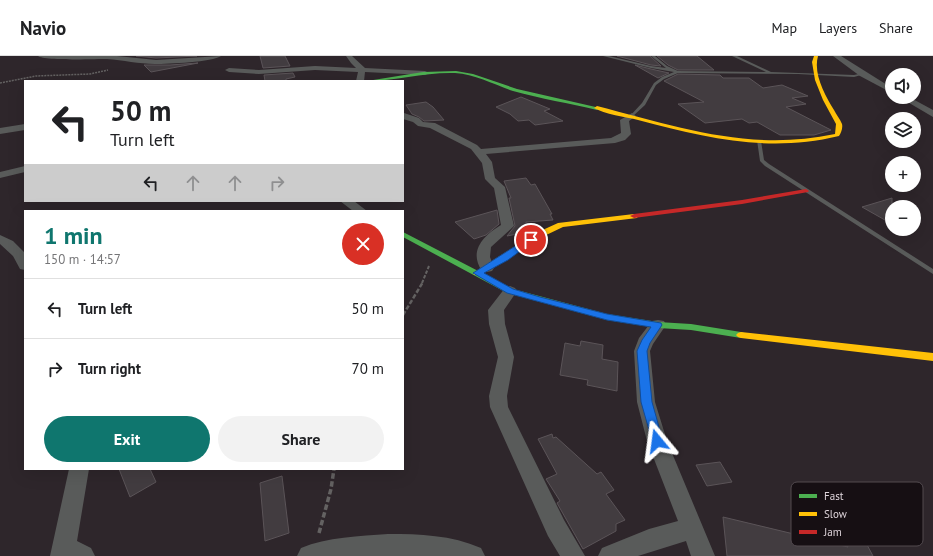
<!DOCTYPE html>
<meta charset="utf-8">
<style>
:root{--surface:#fff;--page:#f2f2f2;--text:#202124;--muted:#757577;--line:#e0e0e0;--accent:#0f766e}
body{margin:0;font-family:"PT Sans",sans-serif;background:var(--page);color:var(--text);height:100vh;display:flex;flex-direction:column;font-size:15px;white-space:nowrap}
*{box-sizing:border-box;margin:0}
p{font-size:13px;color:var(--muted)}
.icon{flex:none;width:22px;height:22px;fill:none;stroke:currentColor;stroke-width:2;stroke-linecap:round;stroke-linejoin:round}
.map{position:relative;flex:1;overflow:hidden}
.drawer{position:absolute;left:24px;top:154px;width:380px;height:260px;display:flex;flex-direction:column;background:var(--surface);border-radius:0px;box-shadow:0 4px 16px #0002}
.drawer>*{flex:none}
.hud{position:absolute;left:24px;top:24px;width:380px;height:122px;border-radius:0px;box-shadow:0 4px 16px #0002;background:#fff;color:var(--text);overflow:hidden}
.tools{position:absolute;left:885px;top:12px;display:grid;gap:8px}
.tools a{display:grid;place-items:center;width:36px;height:36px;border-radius:50%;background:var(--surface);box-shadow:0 4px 16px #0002;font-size:20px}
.pin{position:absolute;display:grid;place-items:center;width:34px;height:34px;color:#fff;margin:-17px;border:2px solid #fff;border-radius:50%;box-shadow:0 1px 4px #0007}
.me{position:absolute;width:44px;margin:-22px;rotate:344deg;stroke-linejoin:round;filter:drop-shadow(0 0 3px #0008)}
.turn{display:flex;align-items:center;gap:14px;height:84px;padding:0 20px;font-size:18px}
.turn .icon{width:52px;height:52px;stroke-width:2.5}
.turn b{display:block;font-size:28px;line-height:34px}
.lanes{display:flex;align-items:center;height:38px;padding:0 20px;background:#0003;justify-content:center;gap:20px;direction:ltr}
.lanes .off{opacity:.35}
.round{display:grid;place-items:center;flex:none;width:42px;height:42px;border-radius:21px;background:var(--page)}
.overview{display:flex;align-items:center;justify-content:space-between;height:68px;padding:0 20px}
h1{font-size:24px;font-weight:700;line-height:30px;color:var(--accent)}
.primary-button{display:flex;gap:8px;margin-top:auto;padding:8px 20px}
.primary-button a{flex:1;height:46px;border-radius:24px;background:var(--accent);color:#fff;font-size:16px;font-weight:700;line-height:46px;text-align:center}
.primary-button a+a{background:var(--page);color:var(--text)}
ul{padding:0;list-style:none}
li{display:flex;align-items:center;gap:12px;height:60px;padding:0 20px;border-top:1px solid var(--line)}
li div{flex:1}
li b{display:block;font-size:15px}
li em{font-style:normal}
header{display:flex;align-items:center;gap:24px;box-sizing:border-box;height:56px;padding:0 20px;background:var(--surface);border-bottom:1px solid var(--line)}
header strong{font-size:19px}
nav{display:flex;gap:22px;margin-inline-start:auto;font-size:14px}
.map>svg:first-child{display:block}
</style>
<header>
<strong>Navio</strong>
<nav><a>Map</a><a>Layers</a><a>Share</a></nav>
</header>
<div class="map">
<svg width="933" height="500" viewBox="0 0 933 500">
<rect width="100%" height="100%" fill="#2e262b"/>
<path fill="#423c40" stroke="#5b5458" d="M136,0h61l-41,2z
M260,0h25l5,10 -27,2z
M617,0h33l11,10 -10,-1z
M657,0h40l17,14h-36l-10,-5z
M198,7l-47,9 -7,-7h26z
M635,9l16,4 18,4 -11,5z
M293,17l2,4 -9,2v2h-21l-1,-6z
M678,18l42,1 3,3h26l14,10 19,-3 26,11 -16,2 14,6 -20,3 45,23 -17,5h-34l-23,-13 -8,1 -7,-4 -37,4 -27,-19 26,-2 -40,-21z
M521,41l29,12 -6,2 19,10 -28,4 -6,-5 -11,1 -8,-7 -14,-7z
M426,46l7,5 11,13 -20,1 -5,-4 -7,-3 -6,-9z
M526,122l5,7 4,-1 17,30h-2l3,6 -27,2v6l-9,6 -10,2 8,-10 -6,-28h2l-7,-17z
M892,142v26l-30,-17z
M497,154l2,14 -13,11 -12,4 -19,-17z
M581,285l22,4 -1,14 16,3 -1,29 -30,-6 1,-5 -28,-5 5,-32 15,3z
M552,378l1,4 3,-1 41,37 4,-2 13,18 -8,4 19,26 -9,4v7l-33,18 -26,-46 3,-2 -14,-22 11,-5 -19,-35z
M720,406l12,20 -25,4 -11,-21z
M119,413h31l6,13 -26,15z
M282,420l7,57 -24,8 -5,-58z
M832,458l19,1 22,41h-146l-4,-39 125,30z"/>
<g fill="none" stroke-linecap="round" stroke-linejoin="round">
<path stroke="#646262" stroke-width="1.5" stroke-dasharray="2 1" stroke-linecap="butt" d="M0,27l36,-7 54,-2 18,-4"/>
<path stroke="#646262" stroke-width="2" stroke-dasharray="3.5 1.5" stroke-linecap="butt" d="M422,227l7,-17"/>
<path stroke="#646262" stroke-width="2.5" stroke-dasharray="4.5 2" stroke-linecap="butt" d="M403,259l20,-33"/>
<path stroke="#646262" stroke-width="3.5" stroke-dasharray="5.5 2.5" stroke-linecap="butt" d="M319,477l12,-44 3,-20"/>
<path fill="#595b5a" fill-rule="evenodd" d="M603,0h6l42,10 15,2 -15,-12h4l12,10 11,5 88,1 -34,-16h5l34,16 83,3 9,-2 2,1 -11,3 -56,-3 -120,-1 -14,6 -8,6 -11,20 -13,12 -2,-1 12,-13 12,-20 8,-6 12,-5 -23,-4z
M757,84l4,1 3,19 5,4 164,105v5l-168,-108 -5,-5z"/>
<path fill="#595b5a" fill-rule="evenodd" d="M38,0h79l39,4 65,-4c-8,6 -53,8 -66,8 -16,0 -32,-4 -48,-5 -12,0 -63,2 -69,-3z
M346,0h6l13,12 60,3 4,2 -4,2 -60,-3 -1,9h-8l2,-9 -43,-2 -56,4 -30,-2 -4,-2 4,-2 30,2 56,-4 41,2 -5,-5z
M833,0h8l51,32v5l-32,-17z
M899,41h10l24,13v7z
M632,57l4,3 -7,5 2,13 -6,6 -10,3 -129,11 6,8 3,16 10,9 9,39 -23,21 -1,10 4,11 -2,3 -5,1 -5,-1c-14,-20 2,-36 19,-46l-7,-37 -9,-9 -3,-16 -11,-14 -41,-21 -12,-2 -5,-4 -10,-3 1,-6 15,5 4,4 12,1 42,22 4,4 130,-11 10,-5 -1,-13z
M25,68v6l-25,4v-6z
M25,110v6l-25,6v-6z
M340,145h14l13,10h-14z
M0,179l13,6 12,12v17l-5,-1 -7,-13 -13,-12z
M510,230l5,2 2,3 -13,19 1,14 9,33 -7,39 1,11 56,113 21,36h-25l-12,-20 -58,-129 -1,-11 9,-39 -9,-33 -1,-14 17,-22z
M658,264l6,1 2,4 -13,19 -3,7 5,51 12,39 48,115h-24l-5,-15 -48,15h-40l4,-8 47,-19 29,-8 -31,-80 -10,-39 -3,-51 5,-13 13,-17z
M69,413h20l-12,72 14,7 4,8h-45z
M388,478c32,0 63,1 93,14l4,8h-188l4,-8c26,-11 59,-12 87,-14z"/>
<path fill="#4caf50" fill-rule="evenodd" d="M456,15l17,3 44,15 83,19 -3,2c-28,-7 -56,-11 -84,-19 -18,-6 -38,-17 -58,-18 -30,-1 -59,8 -88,8l56,-9z
M403,176l110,57 94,25 51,8 33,2 50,8 3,1 2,2 -2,2 -3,1 -50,-8 -33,-2 -51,-8 -100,-27 -104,-56z"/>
<path fill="#ffc107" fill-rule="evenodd" d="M814,0h4c-5,18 7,39 16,54 2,4 6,9 8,14 1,4 -1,9 -3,12 -71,17 -132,2 -201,-16 -12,-3 -34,-6 -44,-12l3,-2c81,21 153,46 238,28l1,-10 -13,-24 -8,-20 -3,-18z
M634,158l4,2 -1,2 -74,9 -21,10 -62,38h-6l-1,-2 63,-40 22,-10z
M741,276l192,21v8l-192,-23 -3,-1 -2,-2 2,-2z"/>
<path fill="#c62828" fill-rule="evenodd" d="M806,133l3,2 -1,1 -66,12 -108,14 -4,-2 4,-2 108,-14z"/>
</g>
<path fill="#1a73e8" stroke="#114b97" d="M528,182h3l4,2 -27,20 -24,13 29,16 27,8 67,17 54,9 1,2 -12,18 -3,8 5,51 11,39 -2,3 -4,2 -4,-2 -12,-42 -4,-51 5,-11 9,-13 -44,-7 -100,-27 -34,-20z"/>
<rect x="791" y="426" width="132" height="64" rx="6" fill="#160f13" stroke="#524a4f" stroke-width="1"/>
<rect x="799" y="438" width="18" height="4" fill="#4caf50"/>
<rect x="799" y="456" width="18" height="4" fill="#ffc107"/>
<rect x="799" y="474" width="18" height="4" fill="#c62828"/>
<g font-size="11" fill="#dfd5db">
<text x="824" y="444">Fast</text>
<text x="824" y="462">Slow</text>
<text x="824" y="480">Jam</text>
</g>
</svg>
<div class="tools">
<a><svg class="icon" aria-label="sound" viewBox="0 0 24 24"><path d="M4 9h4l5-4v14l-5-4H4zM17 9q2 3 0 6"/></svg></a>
<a><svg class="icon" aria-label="layers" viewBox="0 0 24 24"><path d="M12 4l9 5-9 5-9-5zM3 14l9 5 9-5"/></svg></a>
<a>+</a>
<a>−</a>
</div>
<div class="pin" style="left:531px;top:184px;background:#d93025"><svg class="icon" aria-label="arrive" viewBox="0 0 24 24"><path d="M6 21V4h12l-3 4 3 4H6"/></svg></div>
<svg class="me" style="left:657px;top:385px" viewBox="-20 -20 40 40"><path d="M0-17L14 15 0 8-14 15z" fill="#1a73e8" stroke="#fff" stroke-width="4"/></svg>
<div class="hud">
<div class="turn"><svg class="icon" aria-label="left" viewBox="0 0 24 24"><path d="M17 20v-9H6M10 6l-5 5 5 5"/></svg><div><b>50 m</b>Turn left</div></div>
<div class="lanes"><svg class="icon" aria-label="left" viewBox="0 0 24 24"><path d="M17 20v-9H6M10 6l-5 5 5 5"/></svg><svg class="icon off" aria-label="ahead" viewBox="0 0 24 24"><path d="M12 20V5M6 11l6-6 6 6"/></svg><svg class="icon off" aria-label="ahead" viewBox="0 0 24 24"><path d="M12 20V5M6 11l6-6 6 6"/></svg><svg class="icon off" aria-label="right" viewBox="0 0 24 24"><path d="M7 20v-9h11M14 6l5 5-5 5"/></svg></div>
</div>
<section class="drawer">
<div class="overview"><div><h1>1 min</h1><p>150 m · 14:57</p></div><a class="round" style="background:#d93025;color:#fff"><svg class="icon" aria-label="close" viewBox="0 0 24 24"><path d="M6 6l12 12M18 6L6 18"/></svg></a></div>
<ul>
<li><svg class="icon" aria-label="left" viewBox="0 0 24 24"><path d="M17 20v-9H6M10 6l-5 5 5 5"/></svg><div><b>Turn left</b></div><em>50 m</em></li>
<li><svg class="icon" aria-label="right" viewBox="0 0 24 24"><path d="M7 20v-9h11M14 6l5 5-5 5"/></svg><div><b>Turn right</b></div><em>70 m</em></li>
</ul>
<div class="primary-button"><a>Exit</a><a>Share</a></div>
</section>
</div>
